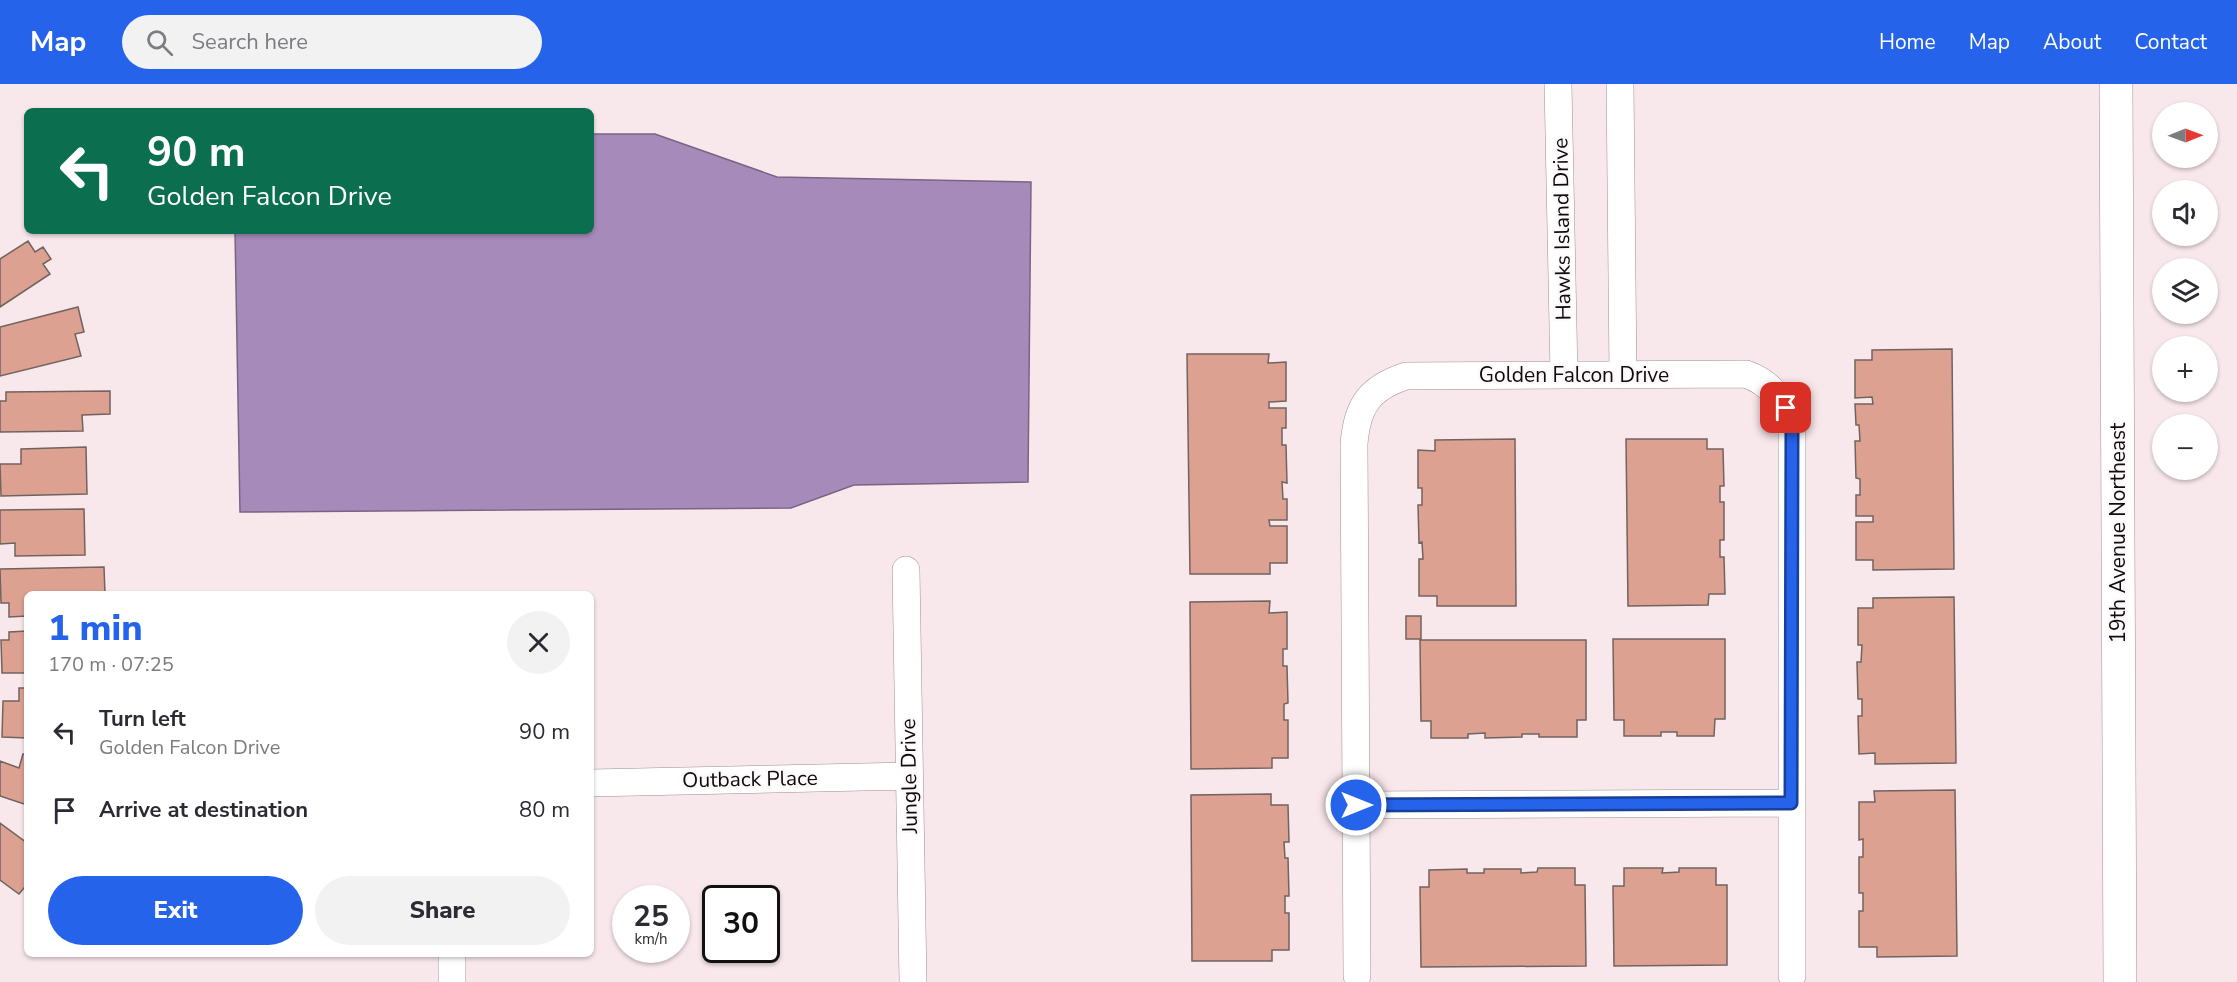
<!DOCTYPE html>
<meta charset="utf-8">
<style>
:root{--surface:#fff;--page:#f2f2f3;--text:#2b2b33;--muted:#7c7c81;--accent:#2563eb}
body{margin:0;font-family:"Nunito Sans",sans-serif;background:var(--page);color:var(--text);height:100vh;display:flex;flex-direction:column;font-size:22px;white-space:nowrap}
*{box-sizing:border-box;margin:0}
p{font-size:20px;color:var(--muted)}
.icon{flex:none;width:33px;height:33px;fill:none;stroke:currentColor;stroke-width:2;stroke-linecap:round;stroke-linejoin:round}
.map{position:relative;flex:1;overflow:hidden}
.sheet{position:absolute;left:24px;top:507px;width:570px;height:366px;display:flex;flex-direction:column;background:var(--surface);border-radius:9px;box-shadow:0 2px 4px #0004}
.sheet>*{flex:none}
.guide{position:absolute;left:24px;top:24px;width:570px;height:126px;border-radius:9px;box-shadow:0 2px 4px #0004;background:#0b6e4f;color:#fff;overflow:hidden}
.needle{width:39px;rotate:89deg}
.buttons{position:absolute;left:2152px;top:18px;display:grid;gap:12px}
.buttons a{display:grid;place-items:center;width:66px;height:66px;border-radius:50%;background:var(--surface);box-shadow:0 2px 4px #0004;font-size:30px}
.speed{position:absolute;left:612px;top:801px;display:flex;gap:12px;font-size:30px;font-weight:700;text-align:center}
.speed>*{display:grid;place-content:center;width:78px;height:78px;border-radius:50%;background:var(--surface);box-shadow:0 2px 4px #0004;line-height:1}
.speed small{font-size:15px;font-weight:400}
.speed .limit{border:3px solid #111;border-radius:9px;background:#fff;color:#111}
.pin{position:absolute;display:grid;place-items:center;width:51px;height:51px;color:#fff;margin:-26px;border-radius:12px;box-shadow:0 3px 9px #0006}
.me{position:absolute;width:66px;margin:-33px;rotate:90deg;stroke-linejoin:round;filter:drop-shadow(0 0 4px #0008)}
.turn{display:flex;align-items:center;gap:21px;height:126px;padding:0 24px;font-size:27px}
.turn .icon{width:78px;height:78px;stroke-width:2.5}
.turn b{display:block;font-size:42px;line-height:51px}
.round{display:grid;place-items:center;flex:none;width:63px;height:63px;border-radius:32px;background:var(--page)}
.headline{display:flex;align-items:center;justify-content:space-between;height:102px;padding:0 24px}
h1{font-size:36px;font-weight:800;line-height:45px;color:var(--accent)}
.button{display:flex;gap:12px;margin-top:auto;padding:12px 24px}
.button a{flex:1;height:69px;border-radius:36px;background:var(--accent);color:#fff;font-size:24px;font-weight:800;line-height:69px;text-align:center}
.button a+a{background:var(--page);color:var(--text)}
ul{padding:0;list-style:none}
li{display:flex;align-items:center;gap:18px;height:78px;padding:0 24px}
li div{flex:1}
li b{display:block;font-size:22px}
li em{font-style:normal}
header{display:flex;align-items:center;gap:36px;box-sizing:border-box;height:84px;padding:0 30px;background:var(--accent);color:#fff}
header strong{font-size:28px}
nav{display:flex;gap:33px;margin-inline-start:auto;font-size:21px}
.search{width:420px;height:54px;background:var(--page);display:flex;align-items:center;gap:15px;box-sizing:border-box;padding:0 21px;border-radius:33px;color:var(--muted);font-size:22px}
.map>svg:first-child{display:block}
</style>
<header>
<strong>Map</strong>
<div class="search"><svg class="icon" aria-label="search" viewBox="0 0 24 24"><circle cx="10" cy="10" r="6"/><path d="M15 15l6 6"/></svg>Search here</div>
<nav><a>Home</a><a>Map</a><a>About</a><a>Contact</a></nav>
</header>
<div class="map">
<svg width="2237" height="898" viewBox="0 0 2237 898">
<rect width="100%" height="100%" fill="#f9e8eb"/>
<path fill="#a68ab9" stroke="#796485" stroke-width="1.5" d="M591,50h64l122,43 254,5 -3,300 -174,3 -63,23 -551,4 -5,-281h356z"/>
<path fill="#dca190" stroke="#71635f" stroke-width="1.5" d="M28,157l7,11 8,-5 8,12 -8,5 7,10 -50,33v-48z
M78,223l6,25 -9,2 6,22 -81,20v-49z
M1952,265l2,220 -81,1v-10h-17v-38h17v-6h-17v-21h4v-16l-4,-1 -1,-37h5l-1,-16h-3l-1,-21h18l-1,-7 -17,1v-38h17v-10z
M1187,270h82l-1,9 18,-1v39l-17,1v6h17v20h-4v17h4l1,38 -5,-1 1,17h4v21h-18l1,6h17v37h-17v11h-80z
M110,307v23l-28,1 1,16 -83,1v-31h6v-9z
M1515,355l1,167h-79v-10h-18v-37h4l-1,-17 -3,1 -1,-38h4v-17h-4v-38l17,1v-11z
M1626,355h81v10h16l1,37h-4v16h4v38h-4v17h4l1,37h-16l-1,11 -80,1z
M86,363l1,47 -86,2 -1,-32h21v-15z
M84,425l1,46 -70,1v-13l-15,1v-34z
M104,483l1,27h-78v22l-18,1v-14h-8l-1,-34z
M1954,513l2,166 -81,1v-11l-16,1 -1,-38h4v-17h-4l-1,-37h4l1,-17h-4v-37h15v-10z
M1270,517l-1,12 18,-1v37h-4v17h4l1,37 -4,1v16h4v38h-16v10l-81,1 -1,-167z
M1406,532h15v23h-15z
M27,547v42h-25l-1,-33h8v-8z
M1613,555h112v80h-10l-1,17h-37v-4h-16v4h-37v-16h-10z
M1420,556h166v80h-9v17h-38v-3h-17v3l-37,1v-5l-17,1v4h-37v-17h-10z
M19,604h8v50l-25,-1 1,-36h16z
M23,670l4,1v50l-27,-9v-35l19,7z
M1955,706l2,166 -80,1v-10h-18v-36h4v-18h-4v-36h4v-18l-4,1v-38h16l-1,-11z
M1271,710v11h17l1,37h-5l1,16h3l1,38h-4v17h4v37h-17v11h-80l-1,-166z
M0,739l27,20v47l-3,-2 -5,6 -19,-14z
M1538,784h37v17h10l1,81 -165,1 -1,-80h9v-17l38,-1v4h17v-4h37v4l16,-1z
M1624,784h39l-1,5 17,-1v-4h37v17h11v80l-113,1 -1,-80h11z"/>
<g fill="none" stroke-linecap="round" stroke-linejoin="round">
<defs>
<path id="minor" d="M1558,0l6,291
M1620,0l3,291
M906,486l7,412
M591,699l317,-7
M1356,721l435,-2
M452,870v28
M1357,892l-3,-532c3,-38 15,-56 52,-68l340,-2c25,9 37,26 46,51v551"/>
<path id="tertiary" d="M2116,0l4,898"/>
</defs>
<use href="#minor" stroke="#9d8e90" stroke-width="28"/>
<use href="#tertiary" stroke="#9d8e90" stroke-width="34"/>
<use href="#minor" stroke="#fff" stroke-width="27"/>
<use href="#tertiary" stroke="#fff" stroke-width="33"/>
</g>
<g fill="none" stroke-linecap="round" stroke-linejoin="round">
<defs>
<path id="route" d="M1356,721l435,-2 1,-378 -6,-17"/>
</defs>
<use href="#route" stroke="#184099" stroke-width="15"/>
<use href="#route" stroke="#2563eb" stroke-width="10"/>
</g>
<g text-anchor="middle" stroke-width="5" stroke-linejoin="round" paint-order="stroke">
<g font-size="21" fill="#100b0b" stroke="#fdf9fa">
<text transform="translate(1562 145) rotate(-91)" y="7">Hawks Island Drive</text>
<text x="1574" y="298">Golden Falcon Drive</text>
<text transform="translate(2118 449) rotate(-90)" y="7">19th Avenue Northeast</text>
<text transform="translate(909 692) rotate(-91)" y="7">Jungle Drive</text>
<text transform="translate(750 695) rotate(-1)" y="7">Outback Place</text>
</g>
</g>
</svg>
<div class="buttons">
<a><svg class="needle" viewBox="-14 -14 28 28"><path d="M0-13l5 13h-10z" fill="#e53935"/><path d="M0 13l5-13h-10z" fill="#7c7c81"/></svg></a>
<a><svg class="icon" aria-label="sound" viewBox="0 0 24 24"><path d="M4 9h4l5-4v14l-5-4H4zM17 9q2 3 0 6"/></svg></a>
<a><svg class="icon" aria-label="layers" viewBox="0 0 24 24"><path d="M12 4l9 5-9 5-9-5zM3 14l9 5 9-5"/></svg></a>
<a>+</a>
<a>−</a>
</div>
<div class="speed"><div>25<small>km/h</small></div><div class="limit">30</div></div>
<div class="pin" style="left:1786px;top:324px;background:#d93025"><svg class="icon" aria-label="arrive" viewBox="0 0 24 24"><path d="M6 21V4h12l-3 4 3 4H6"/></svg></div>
<svg class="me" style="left:1356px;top:721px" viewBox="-20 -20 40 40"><circle r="17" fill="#2563eb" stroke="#fff" stroke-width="3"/><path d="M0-11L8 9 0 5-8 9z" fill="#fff"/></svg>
<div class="guide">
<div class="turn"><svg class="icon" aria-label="left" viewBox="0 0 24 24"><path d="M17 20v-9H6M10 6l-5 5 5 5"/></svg><div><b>90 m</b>Golden Falcon Drive</div></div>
</div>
<section class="sheet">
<div class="headline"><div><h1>1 min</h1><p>170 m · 07:25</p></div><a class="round"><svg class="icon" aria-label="close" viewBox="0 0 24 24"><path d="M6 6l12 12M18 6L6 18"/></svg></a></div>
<ul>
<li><svg class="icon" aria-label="left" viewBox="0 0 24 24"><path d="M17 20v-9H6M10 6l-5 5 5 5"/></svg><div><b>Turn left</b><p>Golden Falcon Drive</p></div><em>90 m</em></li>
<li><svg class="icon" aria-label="arrive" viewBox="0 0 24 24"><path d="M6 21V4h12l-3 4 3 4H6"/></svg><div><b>Arrive at destination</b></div><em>80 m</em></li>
</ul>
<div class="button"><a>Exit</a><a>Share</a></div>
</section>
</div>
